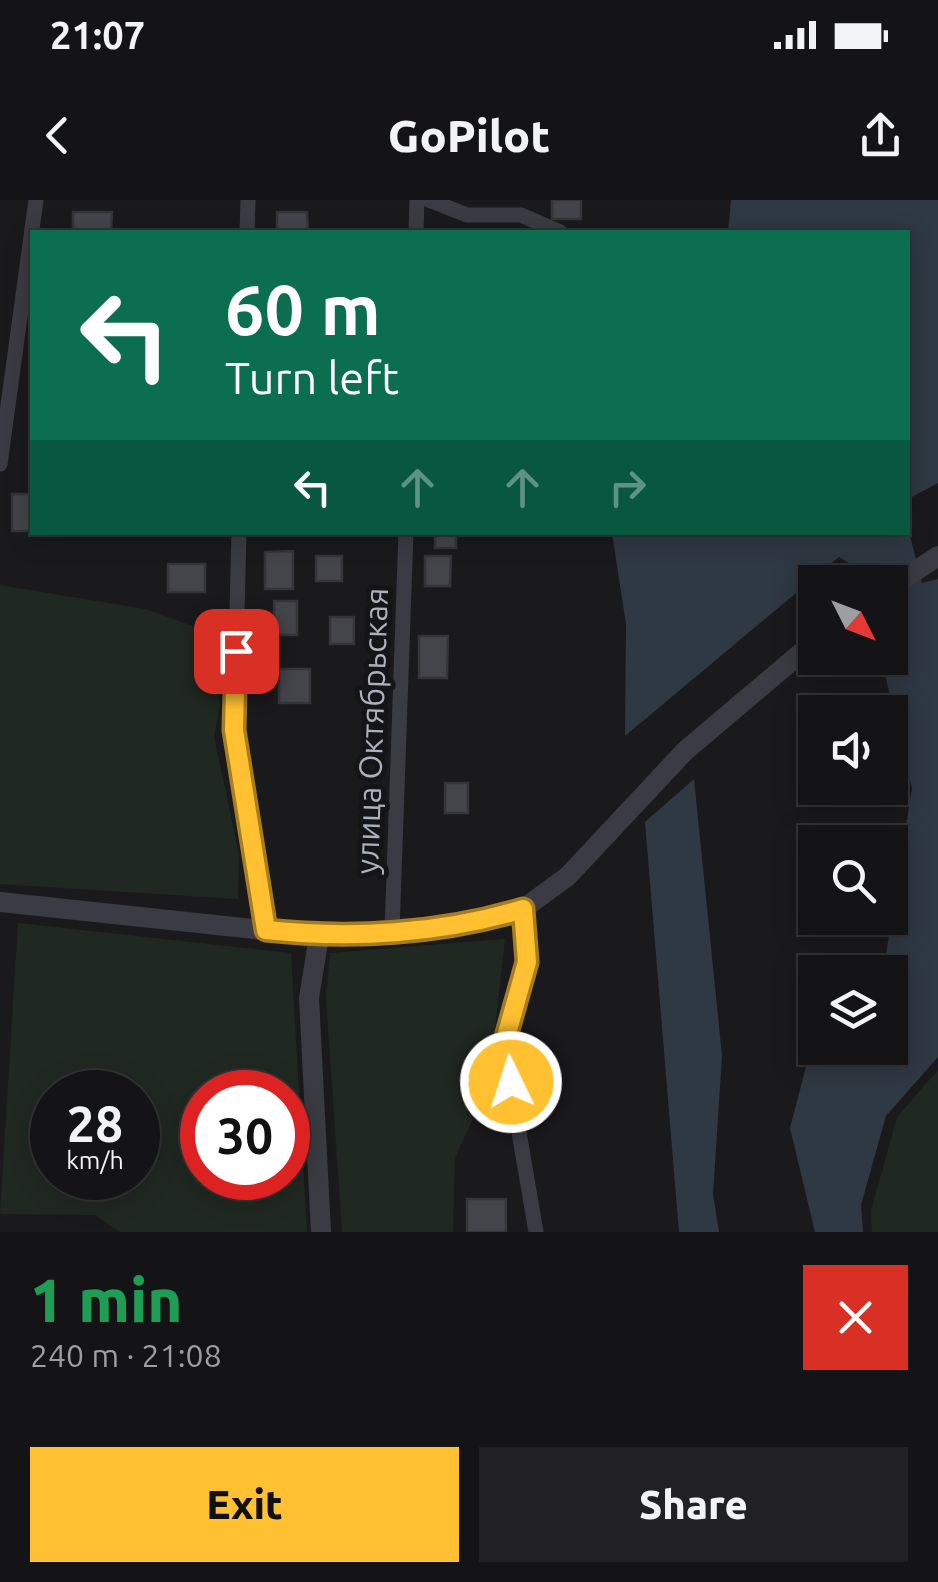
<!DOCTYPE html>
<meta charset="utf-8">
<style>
:root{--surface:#141416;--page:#212123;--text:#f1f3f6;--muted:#9d9ea1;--line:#333335;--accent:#ffc031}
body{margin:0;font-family:Ubuntu,sans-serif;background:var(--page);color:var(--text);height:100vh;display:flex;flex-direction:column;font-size:38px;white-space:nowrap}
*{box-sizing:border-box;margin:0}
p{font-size:32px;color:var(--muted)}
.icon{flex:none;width:55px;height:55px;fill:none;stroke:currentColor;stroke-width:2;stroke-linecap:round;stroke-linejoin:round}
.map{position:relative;height:1032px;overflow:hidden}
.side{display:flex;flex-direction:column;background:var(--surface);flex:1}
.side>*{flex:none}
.guide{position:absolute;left:30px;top:30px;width:880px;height:305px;border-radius:0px;box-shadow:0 5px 25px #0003,0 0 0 2px var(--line);background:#0b6e4f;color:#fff;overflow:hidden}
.needle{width:65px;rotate:132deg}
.buttons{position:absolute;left:798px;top:365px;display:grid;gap:20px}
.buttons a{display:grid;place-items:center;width:110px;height:110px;border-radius:0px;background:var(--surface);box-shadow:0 5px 25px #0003,0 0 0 2px var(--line);font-size:50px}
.speed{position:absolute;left:30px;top:870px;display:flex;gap:20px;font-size:50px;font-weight:700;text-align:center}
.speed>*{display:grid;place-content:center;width:130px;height:130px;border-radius:50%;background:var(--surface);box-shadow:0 5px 25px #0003,0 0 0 2px var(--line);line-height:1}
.speed small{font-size:25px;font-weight:400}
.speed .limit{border:15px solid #d22;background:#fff;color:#111}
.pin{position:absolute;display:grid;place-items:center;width:85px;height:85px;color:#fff;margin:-42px;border-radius:20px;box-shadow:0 5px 15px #0006}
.me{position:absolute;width:110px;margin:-55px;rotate:356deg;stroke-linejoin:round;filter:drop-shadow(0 0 8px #0008)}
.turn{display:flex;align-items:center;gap:35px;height:210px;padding:0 30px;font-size:45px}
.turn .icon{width:130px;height:130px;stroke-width:2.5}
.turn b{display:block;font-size:70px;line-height:85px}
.lanes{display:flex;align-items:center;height:95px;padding:0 30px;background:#0003;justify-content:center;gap:50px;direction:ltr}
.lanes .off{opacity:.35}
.round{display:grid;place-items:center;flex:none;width:105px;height:105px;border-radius:0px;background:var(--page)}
.summary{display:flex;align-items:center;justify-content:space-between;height:170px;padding:0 30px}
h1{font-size:60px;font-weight:800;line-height:75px;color:#1e9e55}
.primary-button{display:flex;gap:20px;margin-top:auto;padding:20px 30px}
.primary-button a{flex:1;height:115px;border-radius:0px;background:var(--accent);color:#111;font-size:40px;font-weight:800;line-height:115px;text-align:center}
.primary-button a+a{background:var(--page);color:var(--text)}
.status{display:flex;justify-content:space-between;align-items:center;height:70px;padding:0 50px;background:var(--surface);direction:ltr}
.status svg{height:28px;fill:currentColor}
header{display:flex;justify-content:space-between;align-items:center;height:130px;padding:0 30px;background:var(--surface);font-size:45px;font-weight:800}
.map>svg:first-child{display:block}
</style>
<div class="status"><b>21:07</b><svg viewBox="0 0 49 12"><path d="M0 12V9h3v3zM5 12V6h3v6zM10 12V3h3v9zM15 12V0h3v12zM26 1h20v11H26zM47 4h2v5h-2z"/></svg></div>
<header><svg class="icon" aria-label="back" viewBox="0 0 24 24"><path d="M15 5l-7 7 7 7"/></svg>GoPilot<svg class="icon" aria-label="share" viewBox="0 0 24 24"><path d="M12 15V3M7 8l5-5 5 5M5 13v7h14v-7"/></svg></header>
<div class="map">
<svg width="938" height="1032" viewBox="0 0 938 1032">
<rect width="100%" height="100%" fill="#1a1a1d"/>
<path fill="#202921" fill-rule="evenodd" d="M0,385l145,24 70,25 5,70 -6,33 25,117 -1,45 -238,-15z
M18,723l273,30 16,279h-187l-25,-17 -95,-1zM52,892h86v86h-86zM202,892h86v86h-86z
M505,739l-16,144 -34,75 -2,74h-111l-16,-234 4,-45z
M938,870v162h-66l-1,-21 26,-94z"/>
<path fill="#2f3943" d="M731,0h207v283l-30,16v-267h-180z
M908,328l14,55 16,-4v478l-52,59 -25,89 2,27h-48l-25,-104 24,-92 1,12h75v-76h-16l11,-11 27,-173 -31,-130h9v-76h-27l-3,-12 -21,-13 -214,179 1,-112 -14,-91 296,-1z
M694,579l28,277 -9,138 6,38h-40l-34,-410z"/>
<path fill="#44454a" stroke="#343439" stroke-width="2.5" d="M552,0h29v19h-29z
M73,12h39l-1,20h-38z
M277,12h30l1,20h-31z
M12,294h20v37h-20z
M435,332h21v16h-21z
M293,351v38h-28v-37z
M316,356h26v25h-26z
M425,356h26l-1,30h-25z
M168,364h37v28h-37z
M274,401h23v34h-23z
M330,417h24v27h-24z
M419,436h29l-1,42h-28z
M279,469h31v34h-31z
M445,583h23v30h-23z
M467,999h39v33h-39z"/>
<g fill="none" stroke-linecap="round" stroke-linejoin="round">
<path stroke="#3b3c43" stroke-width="15" d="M429,0l38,15h54l39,17
M247,32l1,-32
M416,32l1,-32
M0,264l36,-264
M239,332l-5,198 31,200
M523,709l4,53 -23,82 32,188
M392,732l14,-400"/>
<path stroke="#3b3c43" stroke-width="20" d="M890,388l48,-32
M0,702l319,34 162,-14 42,-13 45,-33 117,-125 130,-110
M319,736l-10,62 12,234"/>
</g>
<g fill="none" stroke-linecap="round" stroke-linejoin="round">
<defs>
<path id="route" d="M236,451l-2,79 32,200c84,9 175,4 257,-21l4,53 -23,82 7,38"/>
</defs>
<use href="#route" stroke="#a67d20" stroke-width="25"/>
<use href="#route" stroke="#ffc031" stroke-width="18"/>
</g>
<g text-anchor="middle" stroke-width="10" stroke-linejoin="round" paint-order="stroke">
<g font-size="32" fill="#acb1be" stroke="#151518">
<text transform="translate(372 531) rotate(-88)" y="11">улица Октябрьская</text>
</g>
</g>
</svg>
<div class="buttons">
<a><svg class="needle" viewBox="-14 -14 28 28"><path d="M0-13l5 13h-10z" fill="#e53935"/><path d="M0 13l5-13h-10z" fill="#9d9ea1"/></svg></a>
<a><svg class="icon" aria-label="sound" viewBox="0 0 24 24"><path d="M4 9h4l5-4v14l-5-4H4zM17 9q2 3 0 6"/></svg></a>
<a><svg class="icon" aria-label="search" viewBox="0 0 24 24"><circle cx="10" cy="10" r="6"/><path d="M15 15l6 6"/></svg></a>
<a><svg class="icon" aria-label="layers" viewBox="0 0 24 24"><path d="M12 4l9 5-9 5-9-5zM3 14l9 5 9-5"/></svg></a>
</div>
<div class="speed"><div>28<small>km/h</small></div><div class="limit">30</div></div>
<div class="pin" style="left:236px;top:451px;background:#d93025"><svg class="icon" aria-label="arrive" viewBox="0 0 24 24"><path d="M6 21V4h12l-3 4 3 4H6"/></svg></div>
<svg class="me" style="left:511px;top:882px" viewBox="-20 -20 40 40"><circle r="17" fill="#ffc031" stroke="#fff" stroke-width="3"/><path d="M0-11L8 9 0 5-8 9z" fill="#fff"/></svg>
<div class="guide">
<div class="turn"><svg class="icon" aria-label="left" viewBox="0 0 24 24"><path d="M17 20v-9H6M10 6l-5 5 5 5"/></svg><div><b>60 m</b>Turn left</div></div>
<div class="lanes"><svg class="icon" aria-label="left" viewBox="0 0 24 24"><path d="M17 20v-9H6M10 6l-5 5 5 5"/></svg><svg class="icon off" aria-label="ahead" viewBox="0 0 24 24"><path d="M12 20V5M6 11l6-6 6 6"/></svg><svg class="icon off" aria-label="ahead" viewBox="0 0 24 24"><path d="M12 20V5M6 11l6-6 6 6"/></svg><svg class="icon off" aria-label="right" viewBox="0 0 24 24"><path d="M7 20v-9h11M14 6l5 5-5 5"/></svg></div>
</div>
</div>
<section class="side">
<div class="summary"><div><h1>1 min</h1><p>240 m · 21:08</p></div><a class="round" style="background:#d93025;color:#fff"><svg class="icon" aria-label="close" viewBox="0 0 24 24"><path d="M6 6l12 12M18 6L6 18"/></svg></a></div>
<div class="primary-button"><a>Exit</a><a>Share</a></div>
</section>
